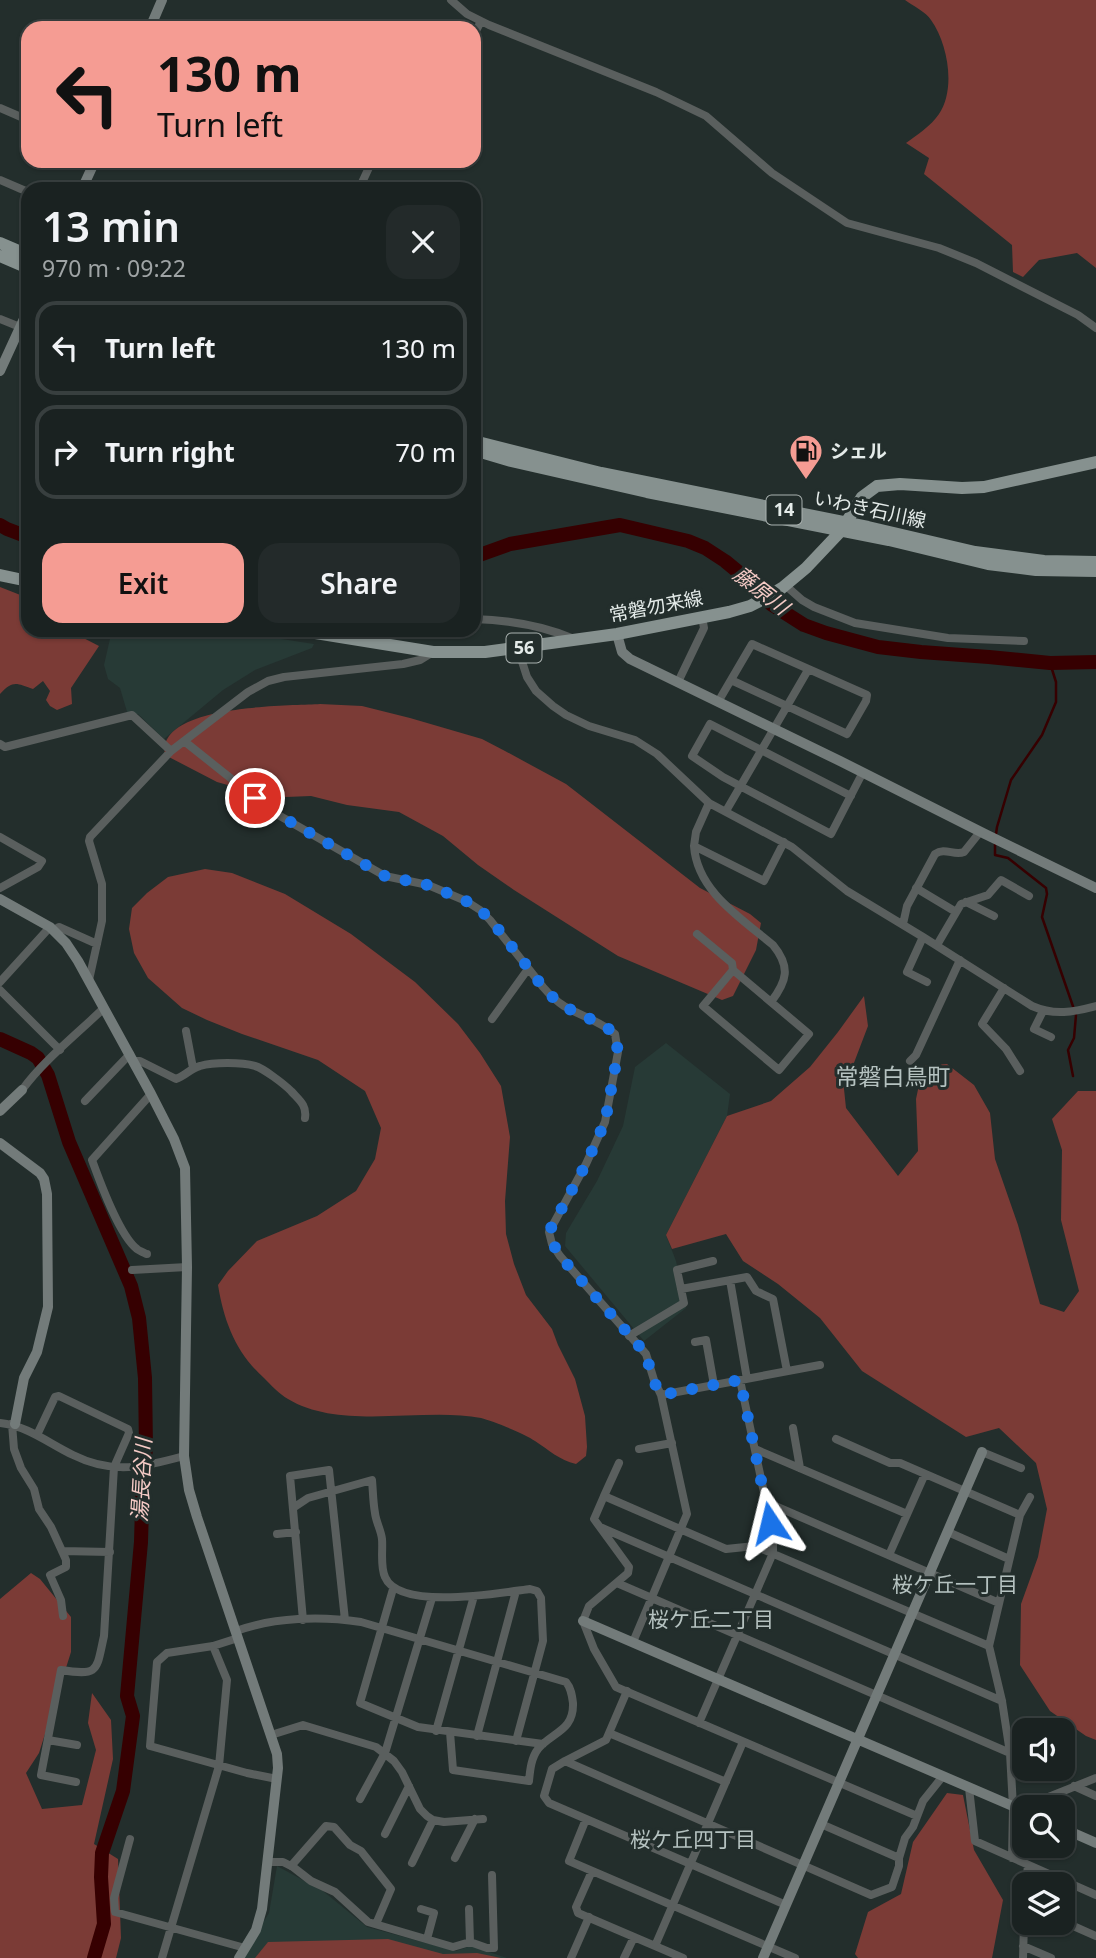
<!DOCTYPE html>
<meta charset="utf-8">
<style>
:root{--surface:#1a2221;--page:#232a2a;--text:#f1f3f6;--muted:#9fa4a5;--line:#383f3f;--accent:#f59c93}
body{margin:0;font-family:"Noto Sans","Noto Sans JP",sans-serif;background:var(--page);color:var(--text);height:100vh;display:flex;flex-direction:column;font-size:26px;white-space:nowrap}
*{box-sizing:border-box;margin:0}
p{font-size:23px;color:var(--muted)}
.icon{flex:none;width:38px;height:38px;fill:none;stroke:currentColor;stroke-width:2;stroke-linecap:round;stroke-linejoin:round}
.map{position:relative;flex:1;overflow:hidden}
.sheet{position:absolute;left:21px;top:182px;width:460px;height:455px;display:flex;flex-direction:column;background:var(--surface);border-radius:21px;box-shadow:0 2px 5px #0004,0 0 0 2px var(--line)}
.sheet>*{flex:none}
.banner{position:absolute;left:21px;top:21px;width:460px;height:147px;border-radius:21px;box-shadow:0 2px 5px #0004,0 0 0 2px var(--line);background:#f59c93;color:#111;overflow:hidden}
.tools{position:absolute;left:1012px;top:1718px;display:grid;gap:14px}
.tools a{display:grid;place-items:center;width:63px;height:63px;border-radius:14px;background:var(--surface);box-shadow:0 2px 5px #0004,0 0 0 2px var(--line);font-size:35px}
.pin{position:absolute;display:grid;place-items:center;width:60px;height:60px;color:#fff;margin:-30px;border:4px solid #fff;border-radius:50%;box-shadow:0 2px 7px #0007}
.me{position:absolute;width:77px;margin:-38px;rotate:350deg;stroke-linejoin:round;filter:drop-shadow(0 0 5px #0008)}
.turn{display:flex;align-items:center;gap:24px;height:147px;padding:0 21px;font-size:32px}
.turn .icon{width:91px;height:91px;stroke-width:2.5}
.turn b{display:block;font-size:49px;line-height:60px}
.round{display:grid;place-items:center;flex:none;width:74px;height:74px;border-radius:21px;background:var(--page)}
.overview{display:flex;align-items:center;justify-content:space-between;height:119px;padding:0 21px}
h1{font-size:42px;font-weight:600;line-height:52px}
.action{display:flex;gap:14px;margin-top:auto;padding:14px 21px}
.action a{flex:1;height:80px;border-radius:21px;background:var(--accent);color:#111;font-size:28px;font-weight:600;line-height:80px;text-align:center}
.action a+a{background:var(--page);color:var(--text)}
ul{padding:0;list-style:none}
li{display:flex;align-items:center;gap:21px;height:94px;margin:0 14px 10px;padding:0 7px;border:4px solid var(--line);border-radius:21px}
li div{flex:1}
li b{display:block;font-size:26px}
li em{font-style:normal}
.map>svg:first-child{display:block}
</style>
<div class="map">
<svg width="1096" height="1958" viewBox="0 0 1096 1958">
<rect width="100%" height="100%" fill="#232e2c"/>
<path fill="#273a36" d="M112,630h111l91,14 -2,4 -57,22 -32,20 -59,49 -26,-25 -10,1 -8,-27 -12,-9 -4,-14z
M666,1043l64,51 -3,22 -61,119 10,26 10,47 -42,33 -79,-95 1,-13 31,-52 26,-55 12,-59z
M277,1866l46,25 44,36 89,24 15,-5 36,12h-266l28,-45z"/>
<path fill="#7b3b36" d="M905,0h191v268l-19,-15 -38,7 -16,17 -10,-5 -1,-27 -88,-71 5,-16 -23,-15c11,-8 25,-17 33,-29 17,-25 9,-70 -8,-94 -5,-8 -18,-14 -26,-20z
M0,587l28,11v32h40l31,16 -28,42 1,16 -15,6 -7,-4 -4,-6 4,-9 -7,-10 -10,8c-17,-6 -20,-9 -33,5z
M320,704l42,2 48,12 72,21 23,12 61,33 134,104 50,26 11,9 -5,27 -23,46 -11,4 -104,-44 -104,-66 -36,-25 -35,-29 -44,-24 -52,-7 -36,-9 -25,1 -26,-3 -43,-12 -52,-27c-9,-51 123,-49 155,-51z
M205,869l27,4 53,21 66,40 64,48 43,42 22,29 21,33 9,51 -5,64 1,33 8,30 12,31 26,34 6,16 17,34 10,37 2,31 -1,9 -10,8c-17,-4 -27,-14 -41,-23 -10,-7 -42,-20 -54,-23 -59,-11 -140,13 -193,-19 -9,-5 -17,-14 -24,-21 -28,-25 -40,-56 -46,-93l10,-14 29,-30 60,-25 39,-25 19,-32 6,-31 -16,-37 -47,-31 -76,-26 -35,-14 -25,-12 -34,-30 -14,-25 -5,-24 3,-21 15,-15 21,-16z
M864,996l4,30 -24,63 2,19 52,68 20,-25 -2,-52 7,-33 24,-2 27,21 16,28 5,46 23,66 22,79 24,8 15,-21 -18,-71 1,-70 -10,-31 26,-28h18v649l-10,-4 -36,-25 -30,-46 1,-61 17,-47 9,-48 -11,-46 -37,-35 -33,9 -104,-66 -42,-53 -42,-34 -35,-23 -17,-27 -54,15 -6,-14 61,-119 44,-15 39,-34 28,-35z
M31,1573l9,6 31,38v35l-32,101 -13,20 16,36 40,-4 14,-55 -8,-27 4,-30 19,27 2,39 -19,85 24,15 3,79 -5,20h-116v-359z
M947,1793l16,2 11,55 29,50 -11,58h-134l-3,-4 13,-42 33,-18 12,-52z
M388,1939l55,15 34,-1 24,5h-246l13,-16z"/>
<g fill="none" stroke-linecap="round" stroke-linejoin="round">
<path stroke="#360001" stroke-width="2.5" d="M996,834l1,-7 14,-47 31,-45 14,-33v-20l-6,-19
M995,844v11l13,3 38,30 1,6 -5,23 34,98 -2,23 -6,12 5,26"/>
<path stroke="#360001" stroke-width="14" d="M0,525l7,4 21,8
M474,557l36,-13 110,-19 68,16 17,7 20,13 17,14 29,29 33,21 22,8 52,14 43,5 68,5 61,6 46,-1
M0,1039l31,14 7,5 10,17 21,67 62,144 8,32 6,60 1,71 -3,23 -2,70 -14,154 6,20 -10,75 -21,62 -1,24 3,47 -10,34"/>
<path stroke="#5a5f5e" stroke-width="8" d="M451,0l16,14 22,11 167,67 50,24 66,57 75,50 92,25 37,15 102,52 18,13
M474,35l7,-14
M0,108l28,12
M0,180l28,12
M359,189l13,-28
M0,319l20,8
M785,585l17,15 12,7 41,16 93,15 76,3
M474,619c33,1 70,7 100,20
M346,636l17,-6
M518,649l9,28 9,14 17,15 13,9 23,11 46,14 22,14 52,49 83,44 55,44 76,46 109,69c23,10 41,6 64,0
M678,682l26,-54 -2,-11
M718,702l34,-58 115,51 -1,6 -19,33 -116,-54
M184,741l89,71 112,64 43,9 38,16 14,9 10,10 53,67c6,7 13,14 21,19 17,10 36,15 51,28l3,18 -13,70 -19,42 -37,68 3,12 8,12 86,98 8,26 7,15 26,119 -54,128
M0,744l5,3 127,-32 39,36
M851,796l-141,-72 -18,32 31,21 108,57 32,-62
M709,803l-13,29 -2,14 70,35 20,-39
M726,811l82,-141
M0,837l42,24 -4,6 -38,21
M694,846c3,45 47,72 79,99 18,22 14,36 -2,57
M916,888l40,24
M966,902l28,14
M903,924l4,-18 28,-52c10,-7 19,2 29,-2l16,-20
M54,930l5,-3 38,17
M697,934l35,29 1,7 76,64 -30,36 -76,-64 30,-36
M923,937l-16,35 20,10
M937,945l24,-41 27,-9 13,-15 28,16
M89,980l13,-59v-37l-13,-43 1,-4 81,-86 77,-59 20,-11 16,-4 119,-13 17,-4 13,-8
M0,982l50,-55
M1004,988l-22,36 24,25 14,22
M0,990l60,60
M1043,1011l-9,18 17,8
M492,1019l36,-50
M186,1031l7,37
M133,1061h7l36,18c9,-3 15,-11 24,-13 13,-4 42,-4 55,0 8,2 29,18 36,25 8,9 16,14 14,27
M910,1061l6,-6 44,-95
M22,1090c21,-29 55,-56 82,-82
M85,1101l45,-47
M147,1254c-1,0 -9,-4 -10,-5 -18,-14 -37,-67 -45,-89l59,-66
M132,1270l55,-3
M730,1280l17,99
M681,1289l66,-12 9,14 17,8 14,72
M629,1336l55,-33 -7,-33 36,-9
M695,1342l11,-2 8,45
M661,1395l159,-30
M0,1423c28,3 48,20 73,32 40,20 71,12 111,1
M12,1424l2,25 7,19 13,21 5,20 12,18 11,24 4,9v7l-16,8 11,25 2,16
M793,1428l7,40
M37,1435l18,-38 4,-1 69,33 1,4 -15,34 -10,169c-8,35 -4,40 -43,34l-20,105 35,7
M836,1439l54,24h10l120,52 -31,131 13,55 8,52 3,54 -1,51
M639,1449l33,-6
M755,1449l152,65
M982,1452l39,16
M604,1496l15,-33
M766,1502l233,101
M293,1508l15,-10 64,-18c1,11 1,22 3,33 1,9 6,17 7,26 1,12 -2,27 3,38 14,34 115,16 145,12l7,2 4,7 2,43 -27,100
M1020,1515l10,-18
M600,1527l402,174
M948,1532l61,27
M277,1534l19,-2
M62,1551l48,1
M889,1555l36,-81
M617,1583l393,170
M393,1589l-33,114 58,24 125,17
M303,1620l-13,-144 39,-6 16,150
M236,1631c39,-14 85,-15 125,-9l205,60c5,6 6,13 7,21 1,28 -21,29 -35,46 -7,9 -8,22 -9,32l-76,-11 -3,-38
M238,1638l-25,8 -46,7 -10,9 -7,84 97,27 30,6
M627,1691l-21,49 -41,21 306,134 21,-8 7,-21v-8l6,-20 8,-11 10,-26 20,-25
M699,1723l74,-170v-9l-7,-42 -26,-122
M436,1731l38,-135
M609,1733l117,49
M271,1735l32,-10 73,22 18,14 8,11 18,37 7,7 6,4 11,2 39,-3
M477,1736l39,-145
M48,1740l29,5
M565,1761l-13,8 -8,27 5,7 237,102
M1074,1786l22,10
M969,1788l6,53 121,54
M360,1799l25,-46 47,-155
M1041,1808l5,-10 50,-20
M917,1816l-301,-129 -22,-38 -11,-28 6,-15 39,-33 1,-6 -35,-48 10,-23 122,53 29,-3 234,100
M586,1819l-17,42 226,97
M821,1824l78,34
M385,1834l24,-48
M130,1839l-16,59 1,14 130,36
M455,1858l20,-39
M267,1862h16l10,5 18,14 24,11 33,30 85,25 17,-5 17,6h7l-2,-73
M412,1863l21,-43
M291,1866l35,-40 8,1 16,18 11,6 30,38 -15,35
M592,1871l-16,36 2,6 105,45
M1026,1885l2,-20
M421,1909l13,4 -7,26
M469,1909l1,33
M1062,1921l34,15
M655,1946l88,-204
M1023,1946l28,12
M162,1958l57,-192 8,-86 -14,-34
M571,1958l18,-41
M624,1958l10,-21
M1023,1958l1,-35"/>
<path stroke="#737b7a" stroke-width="10" d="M150,28l12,-28
M82,189l13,-28
M0,371l28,-61
M617,634l5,18 8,7 210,102 145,73 111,54
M0,899l50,28 16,16 12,18 73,133 23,45 11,29 2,99 -3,189 5,34 8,27 80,237 1,14 -16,141 -6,21 -17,28
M0,1111l22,-21
M0,1143l40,30 4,6 3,15 1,113 -11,45 -13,26 -9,46
M583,1621l441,190
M1062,1828l34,15
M763,1958l219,-506"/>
<path stroke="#86918f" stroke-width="12" d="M0,243l28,12
M0,256l28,12
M474,441l127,32 267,54 107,25 69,9 52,1
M474,450l37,11 136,31 242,48 99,24 48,6 60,1
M0,575l28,6
M297,630l136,22h52l132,-18 112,-22 21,-6 17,-9 15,-9 24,-20 35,-37 21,-34 15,-11 23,-2 62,4 22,-1 112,-25"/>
</g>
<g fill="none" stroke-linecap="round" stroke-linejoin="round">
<path stroke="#1a73e8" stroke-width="12" stroke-dasharray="0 21.6" d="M255,798l18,14 112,64 43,9 38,16 14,9 11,10 52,67c6,7 13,14 21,19 17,10 36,15 51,28l3,18 -13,70 -19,42 -35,64 -2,9 11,19 86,98 7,26 8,15 79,-15 30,143"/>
</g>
<defs>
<symbol id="fuel-pin" viewBox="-11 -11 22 30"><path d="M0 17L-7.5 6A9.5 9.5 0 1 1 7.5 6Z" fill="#f59c93" stroke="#232e2c"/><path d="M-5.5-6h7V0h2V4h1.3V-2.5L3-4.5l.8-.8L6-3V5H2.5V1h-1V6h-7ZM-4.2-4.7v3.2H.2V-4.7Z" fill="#111"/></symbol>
</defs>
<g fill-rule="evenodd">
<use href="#fuel-pin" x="787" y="432" width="38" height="52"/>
</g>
<g text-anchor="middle" stroke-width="6" stroke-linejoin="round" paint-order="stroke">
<g fill="#232e2c" stroke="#aab2b0" stroke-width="2">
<rect x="766.5" y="495.5" width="35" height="29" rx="5"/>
<rect x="506.5" y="633.5" width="35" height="29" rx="5"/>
</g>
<g font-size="18" font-weight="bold" fill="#e4ebe9">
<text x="784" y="516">14</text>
<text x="524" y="654">56</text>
</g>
<g font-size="19" font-weight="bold" fill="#e4ebe9" stroke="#232e2c" text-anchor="start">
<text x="830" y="458">シェル</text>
</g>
<g font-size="19" fill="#e4ebe9" stroke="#232e2c">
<text transform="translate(870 509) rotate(12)" y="7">いわき石川線</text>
<text transform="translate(656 606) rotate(-11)" y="7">常磐勿来線</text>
</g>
<g font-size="21" font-style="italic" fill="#f5cbc6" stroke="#232e2c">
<text transform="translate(761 591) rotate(38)" y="7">藤原川</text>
<text transform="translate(142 1480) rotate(-87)" y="7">湯長谷川</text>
</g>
<g font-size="21" fill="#b5c2c0" stroke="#232e2c">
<text x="955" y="1592">桜ケ丘一丁目</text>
<text x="711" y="1627">桜ケ丘二丁目</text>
<text x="693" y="1847">桜ケ丘四丁目</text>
</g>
<g font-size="23" fill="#b5c2c0" stroke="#232e2c">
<text x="893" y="1085">常磐白鳥町</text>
</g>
</g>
</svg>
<div class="tools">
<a><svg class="icon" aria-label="sound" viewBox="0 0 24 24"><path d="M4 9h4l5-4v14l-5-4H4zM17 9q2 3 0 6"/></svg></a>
<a><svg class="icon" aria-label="search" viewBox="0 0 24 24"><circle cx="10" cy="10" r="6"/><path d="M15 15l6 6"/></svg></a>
<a><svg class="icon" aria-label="layers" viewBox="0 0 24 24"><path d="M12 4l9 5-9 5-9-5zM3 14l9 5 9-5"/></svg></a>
</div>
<div class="pin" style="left:255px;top:798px;background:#d93025"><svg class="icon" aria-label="arrive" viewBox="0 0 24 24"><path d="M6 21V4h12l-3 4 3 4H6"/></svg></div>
<svg class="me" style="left:770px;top:1523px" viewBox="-20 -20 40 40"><path d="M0-17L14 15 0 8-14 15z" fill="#1a73e8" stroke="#fff" stroke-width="4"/></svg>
<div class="banner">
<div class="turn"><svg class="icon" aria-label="left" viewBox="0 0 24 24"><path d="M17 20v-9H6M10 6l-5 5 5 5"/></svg><div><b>130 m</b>Turn left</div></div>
</div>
<section class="sheet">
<div class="overview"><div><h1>13 min</h1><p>970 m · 09:22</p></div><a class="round"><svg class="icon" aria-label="close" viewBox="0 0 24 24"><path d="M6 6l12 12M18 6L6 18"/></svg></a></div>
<ul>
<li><svg class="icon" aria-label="left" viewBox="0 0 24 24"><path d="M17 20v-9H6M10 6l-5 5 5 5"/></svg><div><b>Turn left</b></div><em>130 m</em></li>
<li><svg class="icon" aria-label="right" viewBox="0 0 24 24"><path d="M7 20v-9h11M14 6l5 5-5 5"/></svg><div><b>Turn right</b></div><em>70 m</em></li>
</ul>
<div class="action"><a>Exit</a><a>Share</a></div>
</section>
</div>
